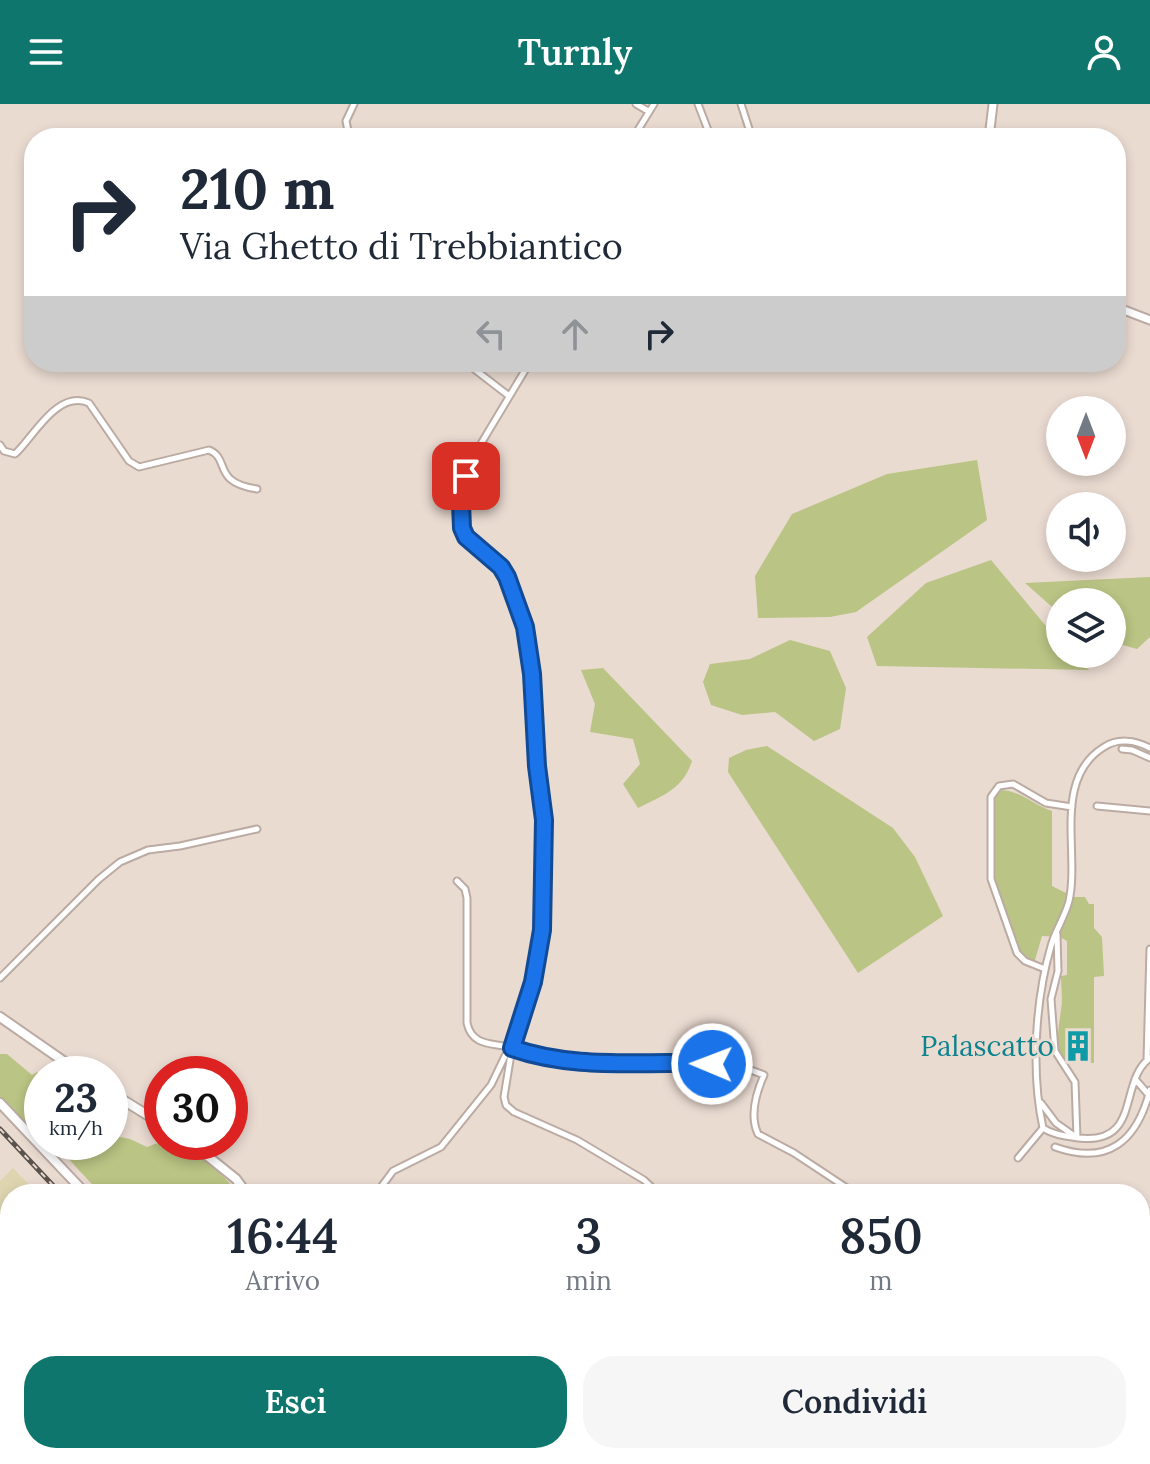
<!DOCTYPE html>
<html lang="it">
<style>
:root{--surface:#fff;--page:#f6f6f7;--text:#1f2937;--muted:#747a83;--accent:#0f766e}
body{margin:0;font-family:Lora,serif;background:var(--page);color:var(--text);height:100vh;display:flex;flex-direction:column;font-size:30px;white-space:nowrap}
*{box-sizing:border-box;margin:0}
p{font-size:26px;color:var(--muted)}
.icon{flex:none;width:44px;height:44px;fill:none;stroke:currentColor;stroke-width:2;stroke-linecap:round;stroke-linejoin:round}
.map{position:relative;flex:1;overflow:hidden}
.details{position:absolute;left:0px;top:1080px;width:1150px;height:280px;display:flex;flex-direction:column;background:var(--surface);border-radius:32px 32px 0 0;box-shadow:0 4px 12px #0003}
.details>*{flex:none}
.hud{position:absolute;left:24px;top:24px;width:1102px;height:244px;border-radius:32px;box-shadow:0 4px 12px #0003;background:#fff;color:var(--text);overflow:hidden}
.needle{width:52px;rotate:180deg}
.buttons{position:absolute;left:1046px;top:292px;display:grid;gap:16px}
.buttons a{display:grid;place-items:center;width:80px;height:80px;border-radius:50%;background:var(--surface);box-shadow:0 4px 12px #0003;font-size:40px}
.speed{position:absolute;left:24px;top:952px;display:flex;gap:16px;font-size:40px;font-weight:700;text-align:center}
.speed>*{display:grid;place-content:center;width:104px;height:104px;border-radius:50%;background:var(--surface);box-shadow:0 4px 12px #0003;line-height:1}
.speed small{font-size:20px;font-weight:400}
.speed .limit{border:12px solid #d22;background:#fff;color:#111}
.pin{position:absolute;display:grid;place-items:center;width:68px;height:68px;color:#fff;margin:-34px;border-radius:16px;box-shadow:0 4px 12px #0006}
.me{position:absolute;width:88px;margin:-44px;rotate:271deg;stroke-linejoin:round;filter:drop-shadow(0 0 6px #0008)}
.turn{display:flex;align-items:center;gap:28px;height:168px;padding:0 24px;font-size:36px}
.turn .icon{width:104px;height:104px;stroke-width:2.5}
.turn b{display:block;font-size:56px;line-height:68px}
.lanes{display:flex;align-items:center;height:76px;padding:0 24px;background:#0003;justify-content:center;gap:40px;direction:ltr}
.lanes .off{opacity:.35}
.eta{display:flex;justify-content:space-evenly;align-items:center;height:136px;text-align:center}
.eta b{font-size:48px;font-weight:600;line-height:56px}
.action{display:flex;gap:16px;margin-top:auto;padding:16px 24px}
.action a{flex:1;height:92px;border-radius:32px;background:var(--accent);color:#fff;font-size:32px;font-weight:600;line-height:92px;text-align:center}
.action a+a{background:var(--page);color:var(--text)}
header{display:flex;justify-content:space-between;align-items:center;height:104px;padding:0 24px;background:var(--accent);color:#fff;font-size:36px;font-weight:600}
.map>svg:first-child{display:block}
</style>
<header><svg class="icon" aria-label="menu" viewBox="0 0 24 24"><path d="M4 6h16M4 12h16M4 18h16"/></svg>Turnly<svg class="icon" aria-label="person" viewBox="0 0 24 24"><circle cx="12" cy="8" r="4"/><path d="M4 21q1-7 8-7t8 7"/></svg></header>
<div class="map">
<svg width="1150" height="1360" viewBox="0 0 1150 1360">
<rect width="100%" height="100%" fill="#eadbd1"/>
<path fill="#bac484" d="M977,356l10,60 -131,92 -26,5 -72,1 -3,-42 37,-62 95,-40z
M991,456l69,83v11h11l18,16 -212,-4 -10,-29 59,-54z
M1150,473v60l-13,12 -25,-7v-40h-52v12l-35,-31z
M790,536l40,11 16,37 -6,41 -26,12 -39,-29 -33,3 -31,-10 -8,-23 7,-18 40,-5z
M603,564l89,93c-9,28 -28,34 -54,47l-15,-24 17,-20 -7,-25 -43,-7 5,-28 -14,-34z
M767,642l126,82 22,29 28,59 -85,57 -130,-201 1,-14 17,-8z
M998,686c23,0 33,14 54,21v75l22,11h11l4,7h5v24l8,9 2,39 -10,1v86h-28c-13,-15 -7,-35 -5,-53 2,-11 0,-23 0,-34l6,-1v-34l-7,-4 -18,-1 -7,24 -5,2c-18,-15 -32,-57 -36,-81 -5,-26 -1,-57 -1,-83z
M0,950h7l25,21 5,-3 5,4v64l-42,-43z
M110,1031l20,4 17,8c10,-4 21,-8 33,-5 19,5 46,37 59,52h-138l-48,-52h57z
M351,1350h159l9,10h-159z"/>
<path fill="#ded5b0" d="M13,1064l25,26h-28v99l-10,-7v-105z"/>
<path fill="#55a7cc" stroke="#447c95" stroke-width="2" d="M0,1182l10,7v161h164l9,10h-183z"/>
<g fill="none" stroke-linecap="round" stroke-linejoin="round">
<defs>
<path id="street" d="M636,0l12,7
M698,0l13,34
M741,0l11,34
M349,32l-3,-15 8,-17
M633,34l21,-34
M465,258l44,34
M530,258l-57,95 -7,19 -6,41 6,20 35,30 6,10 18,50 9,71 3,68 7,54 -2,110 -9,52 -21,66 -8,49 2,8 8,7 63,28 67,40 15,14
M0,341l4,6 11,3c18,-16 42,-65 74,-51l40,58 10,6 70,-17c22,9 2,32 48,39
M1150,644c-15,-8 -32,-10 -46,-1 -52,32 -24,105 -35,154 -4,16 -14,30 -18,45 -16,55 -20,127 -8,182 10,7 23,8 36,10 63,7 39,-57 71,-80
M1122,645l10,1 18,8
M1097,702l53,5
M457,777l8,8 2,9v125c5,23 24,20 43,24 10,3 19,8 29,10 22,6 45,6 67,7 53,2 109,-10 158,11 -8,18 -15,40 -6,59l36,19 62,41
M1057,830l1,37 -7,28 4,52 20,31 2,56
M1045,865l-20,-8 -8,-8 -26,-74v-82l8,-11 14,-2 33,19 26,4
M0,874l99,-99 21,-17 28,-12 32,-4 77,-17
M1147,956l3,-111
M1135,975l13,15
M1041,999l15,20 17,12
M1055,1043c53,19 82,-6 95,-57
M1018,1054l25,-30
M376,1090l17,-23 48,-24 50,-62 14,-29 7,-8
M1140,1316h10"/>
<path id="secondary" d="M989,34l4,-34
M1116,203l34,13"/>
<path id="primary" d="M0,913l82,57
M110,988l52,32
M0,999l86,91
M190,1038l46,37 11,15
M328,1350l9,10
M533,1350l9,10"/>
</defs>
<use href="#street" stroke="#bbaba3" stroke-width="9"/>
<use href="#secondary" stroke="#bbaba3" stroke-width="11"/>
<use href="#primary" stroke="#bbaba3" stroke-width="12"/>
<use href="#street" stroke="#fff" stroke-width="5"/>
<use href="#secondary" stroke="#fff" stroke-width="7"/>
<use href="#primary" stroke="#fff" stroke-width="8"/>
<defs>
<path id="rail" d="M0,1025l61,65
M304,1350l9,10"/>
</defs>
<use href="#rail" stroke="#5a524c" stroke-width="5"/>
<use href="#rail" stroke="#eadbd1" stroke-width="2" stroke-dasharray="6" stroke-linecap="butt"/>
</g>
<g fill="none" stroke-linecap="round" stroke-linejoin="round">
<defs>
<path id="route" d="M466,372l-5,27 1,25 4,9 35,30 6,10 18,50 7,47 5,92 7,54 -2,110 -9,52 -21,66c66,23 132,12 200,16"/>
</defs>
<use href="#route" stroke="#114b97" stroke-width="20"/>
<use href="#route" stroke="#1a73e8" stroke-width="14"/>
</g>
<defs>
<symbol id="building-bare" viewBox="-9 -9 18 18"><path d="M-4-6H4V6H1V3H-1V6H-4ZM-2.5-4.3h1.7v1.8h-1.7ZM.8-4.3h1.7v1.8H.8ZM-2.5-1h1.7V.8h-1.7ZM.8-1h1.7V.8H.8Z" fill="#0f9aa8" stroke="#eadbd1" stroke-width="2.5" paint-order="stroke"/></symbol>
</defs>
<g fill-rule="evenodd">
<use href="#building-bare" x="1056" y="920" width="44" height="44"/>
</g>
<g text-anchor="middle" stroke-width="6" stroke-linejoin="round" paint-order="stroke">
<g font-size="28" fill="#0d838f" stroke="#eadbd1" text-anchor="end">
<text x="1054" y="952">Palascatto</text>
</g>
</g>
</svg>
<div class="buttons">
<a><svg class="needle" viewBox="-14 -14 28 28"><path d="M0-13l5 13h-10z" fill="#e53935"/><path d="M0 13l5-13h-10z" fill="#747a83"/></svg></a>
<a><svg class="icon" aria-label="sound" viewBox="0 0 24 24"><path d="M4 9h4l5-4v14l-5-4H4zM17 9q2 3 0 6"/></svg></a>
<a><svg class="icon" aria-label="layers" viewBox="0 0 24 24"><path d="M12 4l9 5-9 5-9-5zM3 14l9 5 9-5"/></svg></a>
</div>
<div class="speed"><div>23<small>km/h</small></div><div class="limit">30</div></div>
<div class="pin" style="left:466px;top:372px;background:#d93025"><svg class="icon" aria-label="arrive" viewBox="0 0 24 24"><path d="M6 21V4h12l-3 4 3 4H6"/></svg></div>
<svg class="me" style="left:712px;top:960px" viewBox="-20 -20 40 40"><circle r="17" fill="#1a73e8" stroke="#fff" stroke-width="3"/><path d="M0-11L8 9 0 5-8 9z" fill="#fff"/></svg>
<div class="hud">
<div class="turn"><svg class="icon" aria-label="right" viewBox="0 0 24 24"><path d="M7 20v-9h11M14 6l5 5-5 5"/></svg><div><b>210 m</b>Via Ghetto di Trebbiantico</div></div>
<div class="lanes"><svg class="icon off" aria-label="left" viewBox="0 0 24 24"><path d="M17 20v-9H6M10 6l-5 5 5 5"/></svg><svg class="icon off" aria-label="ahead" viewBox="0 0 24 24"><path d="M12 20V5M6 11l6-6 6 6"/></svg><svg class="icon" aria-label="right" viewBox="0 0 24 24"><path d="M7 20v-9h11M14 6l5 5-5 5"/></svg></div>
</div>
<section class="details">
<div class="eta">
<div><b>16:44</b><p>Arrivo</p></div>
<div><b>3</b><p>min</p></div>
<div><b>850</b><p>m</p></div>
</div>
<div class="action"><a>Esci</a><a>Condividi</a></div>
</section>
</div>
